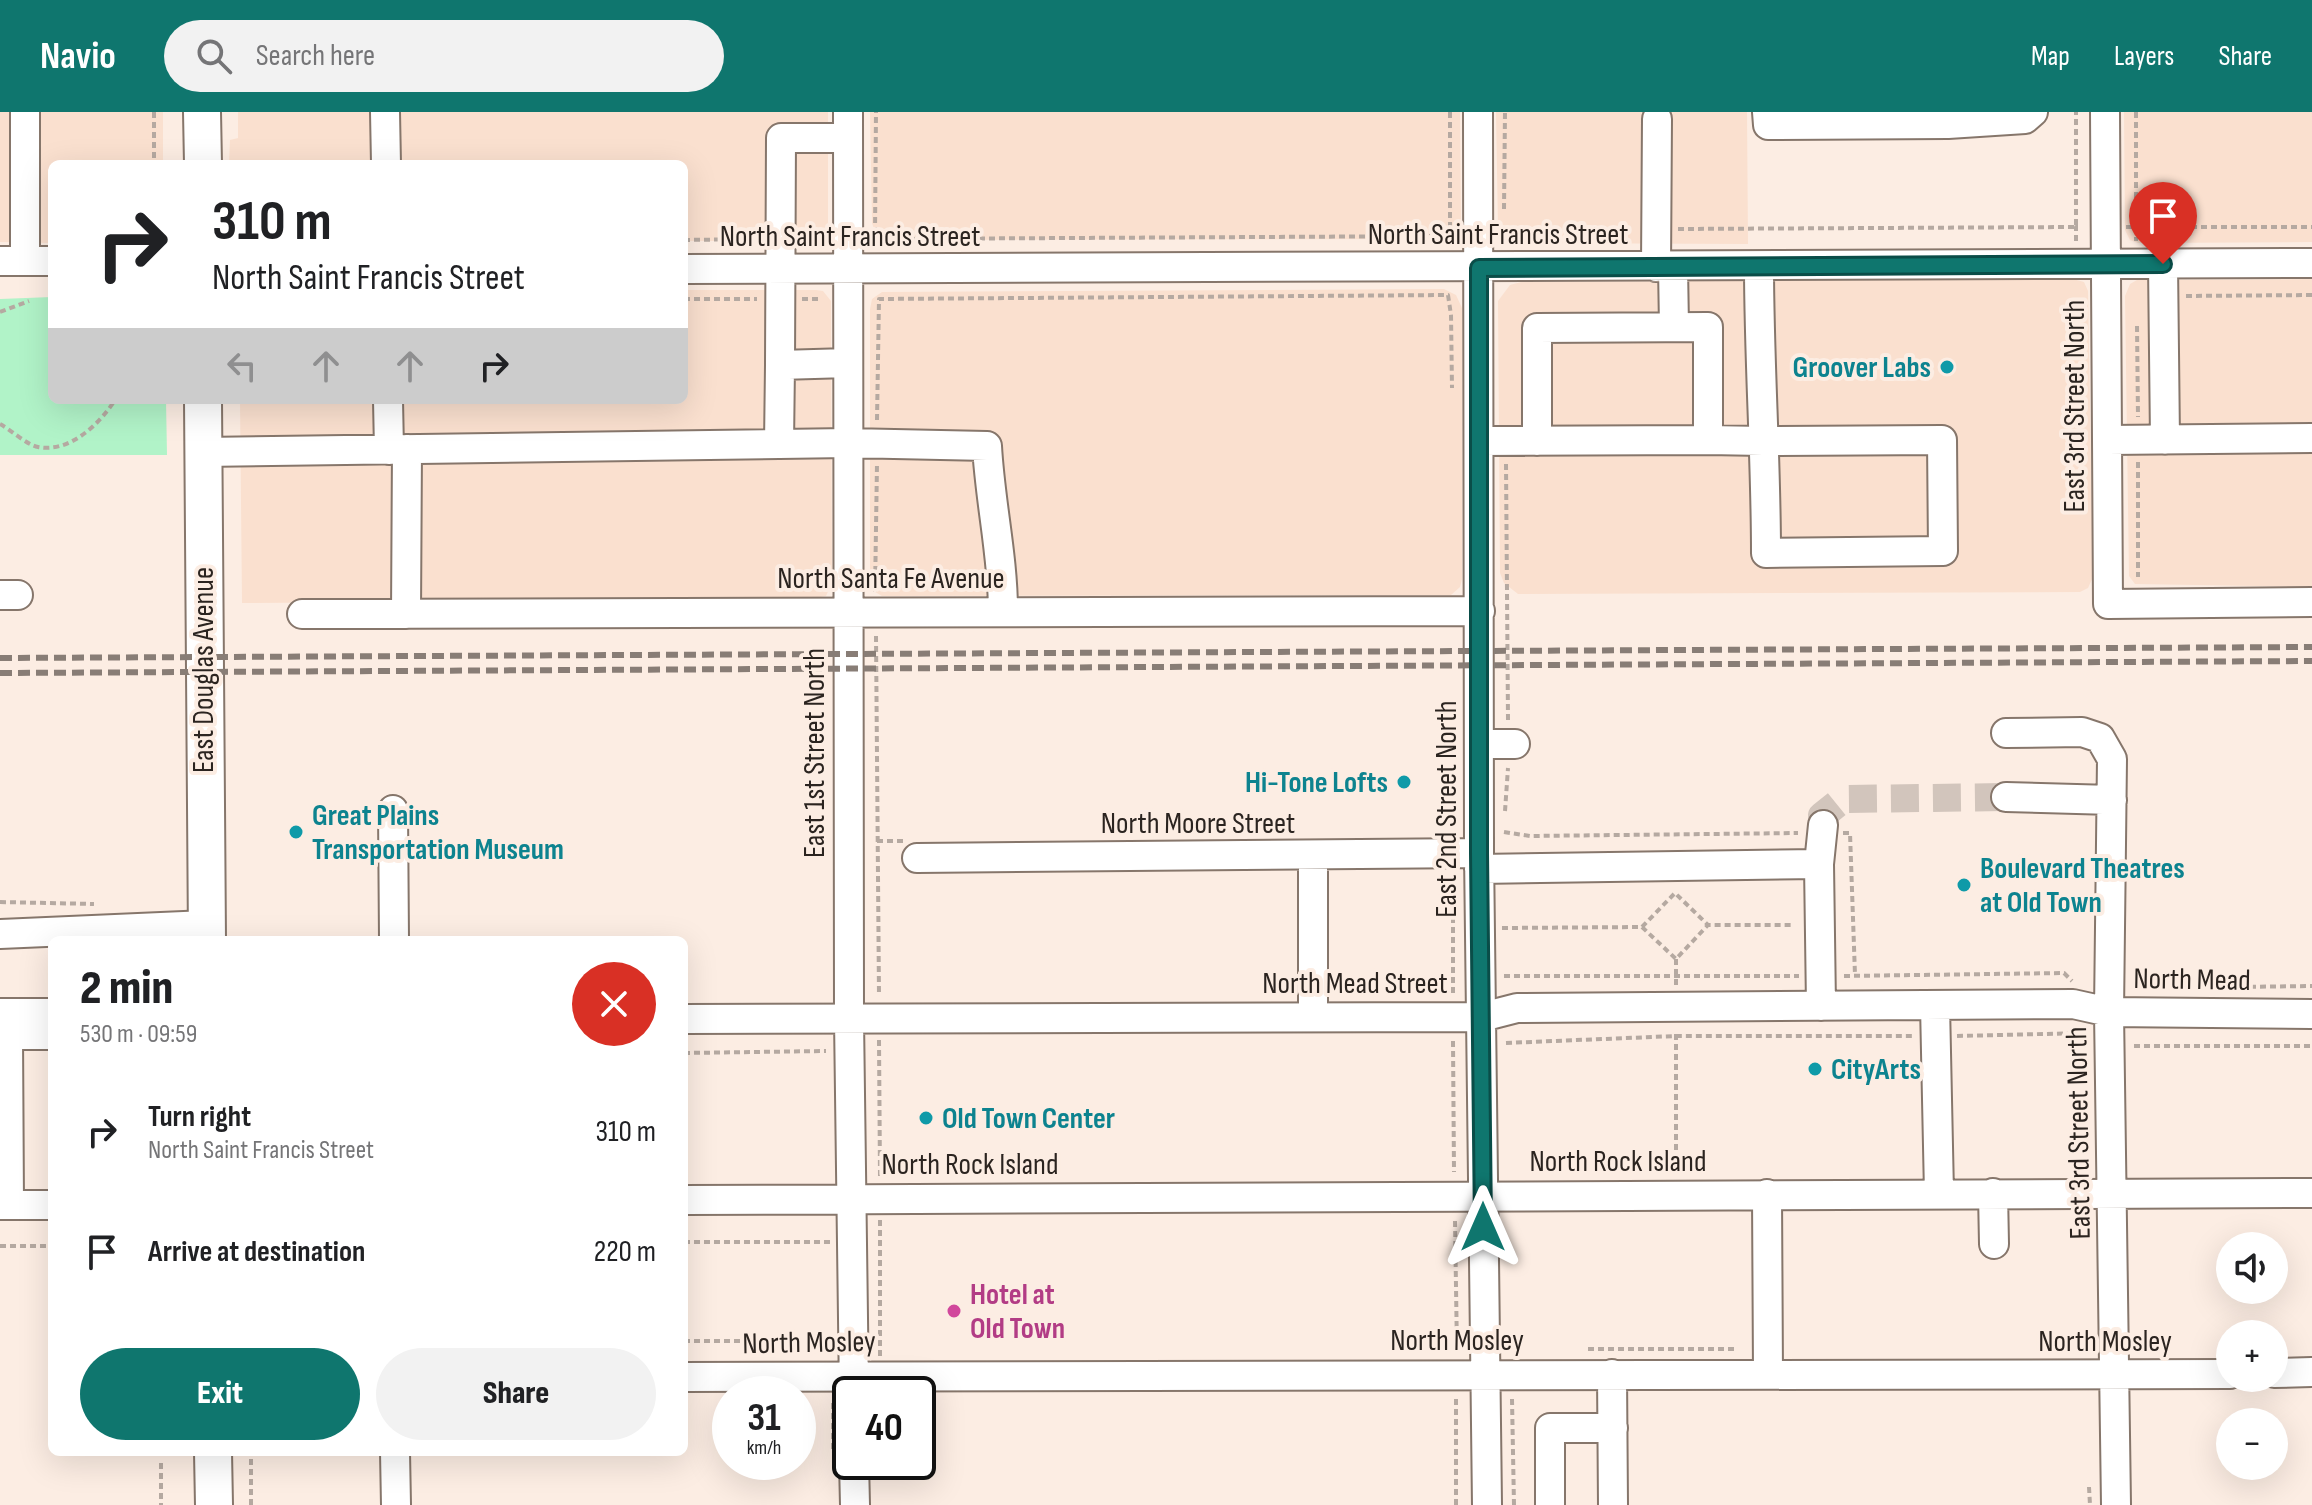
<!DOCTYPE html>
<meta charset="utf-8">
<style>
:root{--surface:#fff;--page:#f2f2f2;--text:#202124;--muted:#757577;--accent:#0f766e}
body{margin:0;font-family:"Sofia Sans Condensed",sans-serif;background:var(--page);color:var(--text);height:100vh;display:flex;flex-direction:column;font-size:30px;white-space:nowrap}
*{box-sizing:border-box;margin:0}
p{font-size:26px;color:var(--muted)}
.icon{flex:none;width:44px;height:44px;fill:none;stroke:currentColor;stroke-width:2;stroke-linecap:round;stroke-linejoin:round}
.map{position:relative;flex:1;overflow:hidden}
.panel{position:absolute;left:48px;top:824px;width:640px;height:520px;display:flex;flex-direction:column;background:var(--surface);border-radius:12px;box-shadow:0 8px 32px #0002}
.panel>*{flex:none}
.guide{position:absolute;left:48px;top:48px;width:640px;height:244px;border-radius:12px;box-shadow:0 8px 32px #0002;background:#fff;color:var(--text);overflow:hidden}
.controls{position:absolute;left:2216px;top:1120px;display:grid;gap:16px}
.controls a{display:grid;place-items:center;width:72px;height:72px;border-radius:50%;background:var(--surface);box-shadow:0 8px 32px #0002;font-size:40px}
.speed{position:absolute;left:712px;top:1264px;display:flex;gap:16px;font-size:40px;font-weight:700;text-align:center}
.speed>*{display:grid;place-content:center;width:104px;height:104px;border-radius:50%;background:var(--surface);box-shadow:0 8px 32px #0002;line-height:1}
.speed small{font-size:20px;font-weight:400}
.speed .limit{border:4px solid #111;border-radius:12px;background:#fff;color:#111}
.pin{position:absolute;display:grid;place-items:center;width:68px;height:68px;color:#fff;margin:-82px -34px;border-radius:50% 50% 50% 0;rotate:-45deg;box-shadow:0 0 8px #0007}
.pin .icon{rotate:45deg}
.me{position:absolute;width:88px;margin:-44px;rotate:0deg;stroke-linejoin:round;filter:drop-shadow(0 0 6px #0008)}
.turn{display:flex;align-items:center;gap:28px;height:168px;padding:0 32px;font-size:36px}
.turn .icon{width:104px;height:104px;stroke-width:2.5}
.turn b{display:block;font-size:56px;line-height:68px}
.lanes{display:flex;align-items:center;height:76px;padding:0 32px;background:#0003;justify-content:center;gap:40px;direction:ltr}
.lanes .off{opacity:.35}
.round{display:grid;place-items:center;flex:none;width:84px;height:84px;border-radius:42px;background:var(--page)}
.head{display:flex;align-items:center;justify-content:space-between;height:136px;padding:0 32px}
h1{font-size:48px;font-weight:800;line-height:60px}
.cta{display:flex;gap:16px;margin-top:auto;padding:16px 32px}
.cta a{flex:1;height:92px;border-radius:48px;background:var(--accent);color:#fff;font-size:32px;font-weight:800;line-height:92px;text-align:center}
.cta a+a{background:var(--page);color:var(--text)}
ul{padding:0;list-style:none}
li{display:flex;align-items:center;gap:24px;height:120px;padding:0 32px}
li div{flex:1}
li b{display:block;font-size:30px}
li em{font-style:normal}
header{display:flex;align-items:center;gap:48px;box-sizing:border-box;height:112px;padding:0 40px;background:var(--accent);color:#fff}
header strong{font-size:38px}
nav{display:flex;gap:44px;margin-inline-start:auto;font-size:28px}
.search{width:560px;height:72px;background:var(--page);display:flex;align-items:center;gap:20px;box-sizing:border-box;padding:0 28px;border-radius:44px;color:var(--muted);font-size:30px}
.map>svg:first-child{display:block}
</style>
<header>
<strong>Navio</strong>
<div class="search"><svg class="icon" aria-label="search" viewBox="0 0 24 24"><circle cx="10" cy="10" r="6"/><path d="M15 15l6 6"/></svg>Search here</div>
<nav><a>Map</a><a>Layers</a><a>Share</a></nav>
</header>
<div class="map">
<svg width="2312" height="1393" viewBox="0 0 2312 1393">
<rect width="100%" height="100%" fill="#fcede3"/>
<path fill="#fae0cf" d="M0,0h163v52h-111v79l-52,-1z
M238,0h590v113l-10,13 -16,3h-118v-77h-455l1,-24 8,-2z
M870,0h590l1,111 -8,12 -14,4 -553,1 -10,-5 -4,-12z
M1496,0h251l1,132 -239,-1 -11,-15z
M2124,0h188v130l-174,1 -8,-3 -5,-10z
M2073,167l11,3 4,9 5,286 -5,11 -8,4 -562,2 -14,-11 -4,-10 -2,-272 12,-16 11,-3z
M2312,167v308l-177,-3 -6,-8 -4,-280 5,-12 7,-4z
M1444,177l12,6 6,13v271l-2,8 -9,8 -569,1 -12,-7v-280l2,-10 10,-7z
M684,178h132l7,1 8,10 1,282 -6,13 -16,3 -568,4 -2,-203h444z"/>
<path fill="#b1f3c8" d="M52,185v103h114l1,55h-167v-156z"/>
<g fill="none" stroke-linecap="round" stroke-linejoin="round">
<path stroke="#d2c5bc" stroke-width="28" stroke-dasharray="28 14" stroke-linecap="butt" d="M1823,713l-1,-9 21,-17 163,-2"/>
<defs>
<path id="minor" d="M25,0v149
M385,0l1,52
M848,0l1,907 5,374
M1478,0l1,741 8,652
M1767,0l1,13 180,-1 77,-5 8,-7
M2105,0l3,492 204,-2
M0,149h52
M2163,152l2,176
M1656,155l1,-148
M1673,155l1,60
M684,157l1628,-6
M848,251l-68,2 1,-227h67
M388,288l1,50
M2108,328l204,-2
M1479,329l229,-1 55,1 179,-1 1,111 -177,2c0,-96 -7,-191 -7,-287
M1537,329v-113l171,-1v113
M779,332l1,-79
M202,340l646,-9 139,3c3,56 16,110 16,165
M0,483h18
M302,502l1178,-3
M406,502l1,-165
M2006,621l76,-1 18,6 12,21 -3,253 7,493
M1480,632h35
M2006,685l106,3
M393,698l1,130
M1313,744v161
M917,746l562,-5
M1819,752l4,-39
M1479,757l340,-5 2,142
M0,822l207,-9
M1935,893l4,188
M0,901h52
M684,907l798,-2 35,-9 556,-4 36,8 203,2
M0,923h52
M8,923l1,170
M1993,1081l1,51
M1767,1082l1,180
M684,1088l1628,-7
M0,1093h52
M2274,1261l38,-1
M1612,1262l1,131
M684,1265l1546,-3
M395,1340l1,53
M854,1350l1,43
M1550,1393v-77h63"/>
<path id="major" d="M202,0l1,52
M203,288l4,540
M213,1340l1,53"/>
</defs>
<use href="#minor" stroke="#86766b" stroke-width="32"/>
<use href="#major" stroke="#86766b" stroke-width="40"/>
<path stroke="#b5a9a1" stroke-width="4" stroke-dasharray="6 4" stroke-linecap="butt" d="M154,0v52
M1450,0v119
M2136,0v115h176
M1504,97l1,-97
M2126,115h10v14
M1678,117l398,-2v-115
M1504,118l129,-1
M875,121l1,-121
M802,127l17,-1
M879,127l571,-3
M684,128l74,-1
M2076,129v-14h6
M2186,184l126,-1
M684,187h73
M802,187h17
M0,200l29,-11
M2137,214l1,91
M877,308l2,-121 569,-4 3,20 1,73
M0,312c11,6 27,21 38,23 31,6 61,-22 77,-47
M2138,350v115
M1506,352l2,256
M875,480l2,-128
M876,524l3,360
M1505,699l3,-43
M1504,720l26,4 268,-3
M1843,721h7l5,142
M877,729h26
M1453,765v119
M0,790l94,2
M1642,815l33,-34 33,32
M1502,816l140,-1 34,32 32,-34h86
M1676,847v26
M1504,864h295
M1844,864l220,-3 8,8
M2230,875l82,-1
M1676,922v139
M1957,924l128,-3
M879,928l1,136
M1453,929l1,131
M1506,931l170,-7h236
M2134,934h178
M684,941l142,-2
M880,1108v136
M1455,1109l2,131
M684,1130h146
M0,1134h52
M684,1229h147
M1588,1237h147
M1512,1287l2,106
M833,1291v48
M161,1351v42
M2089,1375l1,18
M251,1393v-53
M1456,1393v-108"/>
<use href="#minor" stroke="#fff" stroke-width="28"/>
<use href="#major" stroke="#fff" stroke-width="36"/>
<path stroke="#887d76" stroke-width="6" stroke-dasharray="12 6" stroke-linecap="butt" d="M0,546l2312,-11
M0,561l2312,-12"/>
</g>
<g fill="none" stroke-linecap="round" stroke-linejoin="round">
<defs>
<path id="route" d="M1483,1115l-4,-374v-585l684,-4"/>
</defs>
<use href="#route" stroke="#0a4d48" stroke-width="20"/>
<use href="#route" stroke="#0f766e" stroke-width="14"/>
</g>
<g fill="#0f9aa8" stroke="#fcede3" stroke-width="3">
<circle cx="1947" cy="255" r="8"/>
<circle cx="1404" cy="670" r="8"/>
<circle cx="296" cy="720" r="8"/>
<circle cx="1964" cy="773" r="8"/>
<circle cx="1815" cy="957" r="8"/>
<circle cx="926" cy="1006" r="8"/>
</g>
<circle fill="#d1479c" stroke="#fcede3" stroke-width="3" cx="954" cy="1199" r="8"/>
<g text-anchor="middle" stroke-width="8" stroke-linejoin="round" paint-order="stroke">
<g font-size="30" fill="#2b2420" stroke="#fcede3">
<text x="1498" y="132">North Saint Francis Street</text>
<text x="850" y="134">North Saint Francis Street</text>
<text transform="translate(2074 294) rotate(-90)" y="10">East 3rd Street North</text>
<text x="891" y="476">North Santa Fe Avenue</text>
<text transform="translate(203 558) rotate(-90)" y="10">East Douglas Avenue</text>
<text transform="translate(814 641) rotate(-90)" y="10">East 1st Street North</text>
<text transform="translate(1446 697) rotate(-90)" y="10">East 2nd Street North</text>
<text x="1198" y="721">North Moore Street</text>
<text transform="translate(2192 867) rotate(1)" y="10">North Mead</text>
<text x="1355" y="881">North Mead Street</text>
<text transform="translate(2078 1021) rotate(-91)" y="10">East 3rd Street North</text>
<text x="1618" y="1059">North Rock Island</text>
<text x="970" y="1062">North Rock Island</text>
<text x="1457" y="1238">North Mosley</text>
<text x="2105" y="1239">North Mosley</text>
<text transform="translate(809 1230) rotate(-1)" y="10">North Mosley</text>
</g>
<g font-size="30" font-weight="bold" fill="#0d838f" stroke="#fcede3" text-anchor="start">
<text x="1931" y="265" text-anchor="end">Groover Labs</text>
<text x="1388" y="680" text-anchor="end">Hi-Tone Lofts</text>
<text x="312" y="713">Great Plains<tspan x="312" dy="34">Transportation Museum</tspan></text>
<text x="1980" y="766">Boulevard Theatres<tspan x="1980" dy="34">at Old Town</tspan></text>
<text x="1831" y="967">CityArts</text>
<text x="942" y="1016">Old Town Center</text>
</g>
<g font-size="30" font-weight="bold" fill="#b23c85" stroke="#fcede3" text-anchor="start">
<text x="970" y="1192">Hotel at<tspan x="970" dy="34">Old Town</tspan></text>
</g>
</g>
</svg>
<div class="controls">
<a><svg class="icon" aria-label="sound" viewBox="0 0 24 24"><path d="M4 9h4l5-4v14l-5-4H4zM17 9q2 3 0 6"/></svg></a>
<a>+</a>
<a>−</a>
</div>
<div class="speed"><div>31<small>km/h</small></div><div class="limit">40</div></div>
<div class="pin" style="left:2163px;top:152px;background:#d93025"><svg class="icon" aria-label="arrive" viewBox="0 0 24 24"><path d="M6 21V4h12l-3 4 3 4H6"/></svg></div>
<svg class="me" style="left:1483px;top:1115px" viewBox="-20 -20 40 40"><path d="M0-17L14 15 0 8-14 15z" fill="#0f766e" stroke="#fff" stroke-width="4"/></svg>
<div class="guide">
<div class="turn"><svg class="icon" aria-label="right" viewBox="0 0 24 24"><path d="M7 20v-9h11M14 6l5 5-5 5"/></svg><div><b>310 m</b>North Saint Francis Street</div></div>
<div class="lanes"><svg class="icon off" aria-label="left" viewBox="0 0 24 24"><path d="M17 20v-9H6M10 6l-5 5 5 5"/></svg><svg class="icon off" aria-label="ahead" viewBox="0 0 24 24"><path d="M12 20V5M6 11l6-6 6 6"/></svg><svg class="icon off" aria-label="ahead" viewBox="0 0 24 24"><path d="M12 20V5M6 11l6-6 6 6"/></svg><svg class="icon" aria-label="right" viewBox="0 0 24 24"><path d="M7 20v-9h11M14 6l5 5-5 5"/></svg></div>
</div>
<section class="panel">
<div class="head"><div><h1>2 min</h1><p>530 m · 09:59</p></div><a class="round" style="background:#d93025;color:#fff"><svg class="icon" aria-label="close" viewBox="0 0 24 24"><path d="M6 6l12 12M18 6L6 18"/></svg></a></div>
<ul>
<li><svg class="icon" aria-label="right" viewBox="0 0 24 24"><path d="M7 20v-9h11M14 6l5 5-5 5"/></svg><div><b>Turn right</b><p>North Saint Francis Street</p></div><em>310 m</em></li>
<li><svg class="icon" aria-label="arrive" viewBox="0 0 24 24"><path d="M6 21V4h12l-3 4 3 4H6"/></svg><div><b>Arrive at destination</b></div><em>220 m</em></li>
</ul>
<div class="cta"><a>Exit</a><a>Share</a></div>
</section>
</div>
